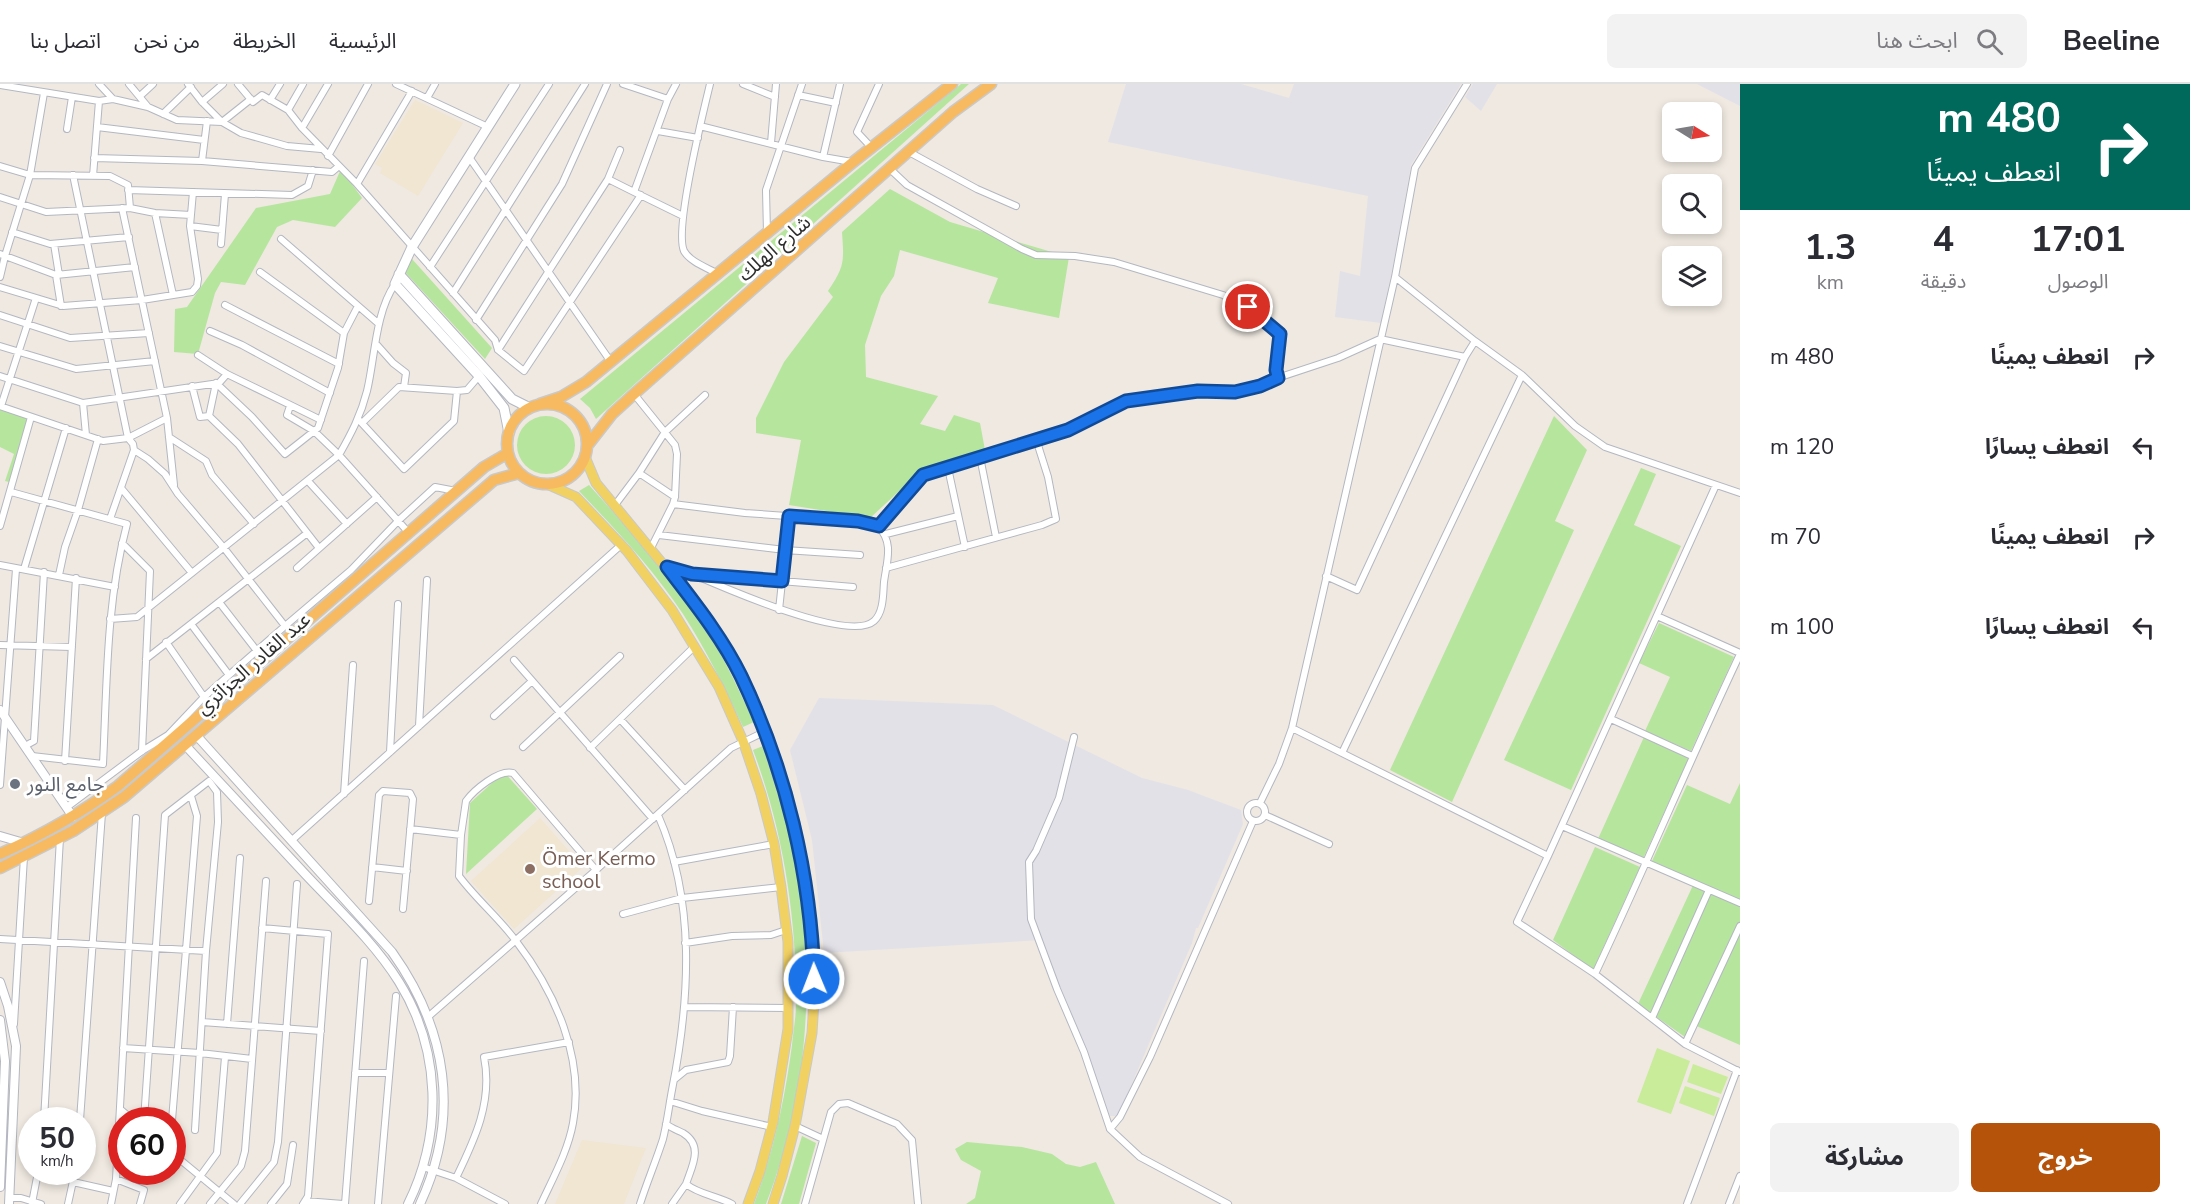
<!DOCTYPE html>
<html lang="ar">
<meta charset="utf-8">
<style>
:root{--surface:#fff;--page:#f2f2f3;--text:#2b2b33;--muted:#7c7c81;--line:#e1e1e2;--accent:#b45309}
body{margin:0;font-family:"Nunito Sans","Noto Sans Arabic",sans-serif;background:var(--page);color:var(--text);direction:rtl;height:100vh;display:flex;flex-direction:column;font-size:22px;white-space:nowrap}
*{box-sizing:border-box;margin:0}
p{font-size:20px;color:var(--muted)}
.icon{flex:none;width:33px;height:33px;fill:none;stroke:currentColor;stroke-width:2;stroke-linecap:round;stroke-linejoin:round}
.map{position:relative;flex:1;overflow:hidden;direction:ltr}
.panel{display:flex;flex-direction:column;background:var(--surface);width:450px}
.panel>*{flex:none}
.banner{background:#00695c;color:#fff;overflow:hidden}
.needle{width:39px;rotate:101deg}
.buttons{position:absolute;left:1662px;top:18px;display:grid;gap:12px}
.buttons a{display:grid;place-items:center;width:60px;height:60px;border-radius:9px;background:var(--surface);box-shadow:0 3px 9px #0003;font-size:30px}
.speed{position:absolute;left:18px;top:1023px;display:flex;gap:12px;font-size:30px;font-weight:700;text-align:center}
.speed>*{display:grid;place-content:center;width:78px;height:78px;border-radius:50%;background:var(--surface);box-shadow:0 3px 9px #0003;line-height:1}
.speed small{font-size:15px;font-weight:400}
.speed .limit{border:9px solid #d22;background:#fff;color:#111}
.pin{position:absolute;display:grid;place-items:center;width:51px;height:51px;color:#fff;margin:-26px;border:3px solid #fff;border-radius:50%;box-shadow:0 2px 6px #0007}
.me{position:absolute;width:66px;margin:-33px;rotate:359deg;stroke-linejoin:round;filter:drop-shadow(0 0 4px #0008)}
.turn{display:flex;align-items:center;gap:21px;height:126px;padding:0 30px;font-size:27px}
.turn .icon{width:78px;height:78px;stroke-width:2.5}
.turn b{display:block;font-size:42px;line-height:51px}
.eta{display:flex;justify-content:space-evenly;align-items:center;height:102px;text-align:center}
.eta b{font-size:36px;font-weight:700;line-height:42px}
.button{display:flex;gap:12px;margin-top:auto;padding:12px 30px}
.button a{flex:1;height:69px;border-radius:9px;background:var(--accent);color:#fff;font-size:24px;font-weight:700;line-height:69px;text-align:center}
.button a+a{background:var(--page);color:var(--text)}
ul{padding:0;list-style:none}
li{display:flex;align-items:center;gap:18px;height:90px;padding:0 30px}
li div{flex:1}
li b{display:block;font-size:22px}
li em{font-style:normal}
header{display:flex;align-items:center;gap:36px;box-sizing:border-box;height:84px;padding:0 30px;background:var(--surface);border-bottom:2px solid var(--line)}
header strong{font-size:28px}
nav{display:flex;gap:33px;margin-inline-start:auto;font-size:21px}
.search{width:420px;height:54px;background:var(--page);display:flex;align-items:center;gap:15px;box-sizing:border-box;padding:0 21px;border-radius:9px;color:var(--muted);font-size:22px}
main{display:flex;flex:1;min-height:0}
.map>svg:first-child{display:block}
</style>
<header>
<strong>Beeline</strong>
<div class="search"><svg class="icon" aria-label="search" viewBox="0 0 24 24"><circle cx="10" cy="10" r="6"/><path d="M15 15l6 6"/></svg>ابحث هنا</div>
<nav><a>الرئيسية</a><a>الخريطة</a><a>من نحن</a><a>اتصل بنا</a></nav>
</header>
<main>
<section class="panel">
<div class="banner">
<div class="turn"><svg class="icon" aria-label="right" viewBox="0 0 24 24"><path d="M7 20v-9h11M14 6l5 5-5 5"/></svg><div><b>480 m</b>انعطف يمينًا</div></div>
</div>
<div class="eta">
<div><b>17:01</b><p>الوصول</p></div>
<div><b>4</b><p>دقيقة</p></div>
<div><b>1.3</b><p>km</p></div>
</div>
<ul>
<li><svg class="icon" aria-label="right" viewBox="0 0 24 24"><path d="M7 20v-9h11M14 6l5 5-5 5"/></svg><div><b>انعطف يمينًا</b></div><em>480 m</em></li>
<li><svg class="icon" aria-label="left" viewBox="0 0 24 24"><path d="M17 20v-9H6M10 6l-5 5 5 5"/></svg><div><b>انعطف يسارًا</b></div><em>120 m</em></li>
<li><svg class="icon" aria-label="right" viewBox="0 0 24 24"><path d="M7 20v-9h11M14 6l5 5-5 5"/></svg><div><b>انعطف يمينًا</b></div><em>70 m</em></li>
<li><svg class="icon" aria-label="left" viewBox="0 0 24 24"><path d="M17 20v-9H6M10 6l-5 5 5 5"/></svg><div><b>انعطف يسارًا</b></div><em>100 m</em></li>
</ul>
<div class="button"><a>خروج</a><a>مشاركة</a></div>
</section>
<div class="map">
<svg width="1740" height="1120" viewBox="0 0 1740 1120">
<rect width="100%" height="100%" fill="#efe9e1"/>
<path fill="#e3e1e8" d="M1126,0h115l48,14 5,-14h167l-50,81 -15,86 -15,72 -46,-6 5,-46 20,5 8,-80 -260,-54z
M1473,0h24l-16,27 -16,-14z
M1697,0h43v22z
M819,614l174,7 149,73 46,12 53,20 2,14 -45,104h-2l-4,15 -74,173h-9l-12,-27 -56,-149 -217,13 -12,-113 -22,-90z"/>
<path fill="#f0e6d1" d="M415,16l48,23 -45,73 -38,-23 2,-5 -7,-4z
M540,734l43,49 -69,62 -43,-48z
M582,1056l64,8 -22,56h-69z"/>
<path fill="#b6e59e" d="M961,0h8l-373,335 -6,-11 -10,-9z
M341,85l21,29 -27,29 -42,-7 -16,7 -32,58 -24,-3 -6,11 -17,61 -24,-2 1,-43 12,-2 69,-99 74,-14z
M890,105l60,33 119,35 -10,61 -71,-15 10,-25 -98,-28 -6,26 -13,20 -16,49 1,32 72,19 -18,28 25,7 9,-16 26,8 5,27 -64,21 -51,47 -81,-13 12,-65 -45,-7v-15l28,-56 49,-65 -5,-6c17,-25 16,-30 14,-59z
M412,175l80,89 -7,11 -81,-88z
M0,324l30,11 -21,63 -4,-1 9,-27 -14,-7z
M1554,332l33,34 -32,71 19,9 -122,272 -62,-32z
M517 361a29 29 0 1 1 58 0a29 29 0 1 1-58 0Z
M1641,384l15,6 -22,51 47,21 -110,244 -67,-30z
M589,401c43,48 87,96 121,151 17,27 30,57 44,86l-11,5c-18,-39 -37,-77 -60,-113 -30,-45 -67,-84 -104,-123z
M1659,539l75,34 -43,94 -46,-20 25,-54 -31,-14z
M1644,653l45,21 -46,101 -45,-20z
M763,662c55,144 60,313 3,458h-12c19,-51 31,-105 38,-159 1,-13 4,-27 4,-41 1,-86 -13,-174 -43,-254z
M504,688l33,37 -71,65 4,-71z
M1740,699v262l-48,-21 -7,13 -47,-33 57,-123 -43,-20 35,-76 43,19z
M1595,763l45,20 -47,103 -40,-30z
M802,1052l14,7 -17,61h-18z
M967,1058l55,5 30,7 14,10 14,3 16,-5 19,42h-149l9,-6 6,-27 -20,-11 -6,-11z"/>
<path fill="#c9ec9a" d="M1657,964l33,13 -19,53 -34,-12z
M1693,980l35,13 -7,17 -34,-12z
M1685,1002l35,12 -6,18 -35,-13z"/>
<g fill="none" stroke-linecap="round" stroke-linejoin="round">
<defs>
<path id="minor" d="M99,0l14,15
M129,0l19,23
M188,0l14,18 20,20 29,-23
M238,0l15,18 9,-7 26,15 14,18 55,56 138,156 3,10 26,21 117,-176
M396,0l92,43
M623,0l45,15
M676,0l-8,15 -34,93 49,24
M710,0c-7,29 -36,145 -26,167 6,11 24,17 34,23
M743,0l32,13
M840,0l-17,73 29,5
M0,1l99,16 14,-2 35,8 29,13 45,2 19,11 46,13 34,3
M798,11l38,8
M140,12l13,-12
M427,14l8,-14
M270,16l10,-16
M202,18l21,-18
M288,26l15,-26
M163,30l28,-27
M700,42l123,31
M97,43l107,13
M302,44l26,-44
M67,45l5,-32
M658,47l40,7
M771,59l5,-59
M871,63l-14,-15 22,-48
M620,66l-12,29 26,13
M909,68l68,37 39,17
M328,72l40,-72
M469,73l142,205
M94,74l108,3 130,11 7,-6
M202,77l5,-40
M0,82l30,9 80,1 18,9 2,23
M890,85l17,16 115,64 14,6 39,1 39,6 109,33 33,17 24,22 -4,36 2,8
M73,91l55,263 5,6 1,6 14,9 17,15 13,20 46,54 61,78 66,-56 48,-50 36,-33 21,4
M93,92l6,-75
M357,100l55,-93
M128,106l164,5 16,-9 5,-16
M0,113l46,15 84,-4 25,5 36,2
M122,124l45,210 7,67
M155,129l18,82
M190,142l32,4
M12,148l38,12 79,-7
M767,149l-1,-43 36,-106
M281,155l98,85
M54,160l5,31
M221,160l4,-50
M0,170l56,21 79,-8
M430,183l119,-183
M260,188l84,61
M56,191l5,31
M0,193l5,-21 25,-81 14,-82
M1395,193l80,64 47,34 53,51 30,21 135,46
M0,203l63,19 79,-6 50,-8 5,-6 1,-7 -8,-53 3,-34
M453,209l132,-209
M225,221l114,59
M0,231l70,23 79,-5
M476,236l86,-136 45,-100
M210,247l32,14 88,48
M377,261l16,18 13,10 -2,14
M0,262l76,23 79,-8
M498,266l110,-171
M198,271l29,19 94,46
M0,292l83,27 136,-20 8,-9
M216,299l36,34 33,37 33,-26 20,-60 6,-35 14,-27
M192,302l8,31 9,-1 29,28 81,104
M634,310l41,51 2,9 -2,43 -2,7
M83,319l3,32
M0,322l103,35 25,-3 39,-20
M1,322l35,-108
M290,322l-3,9 27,16 25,24 70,78
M209,332l7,-33
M358,335l46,50 50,-48 3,-30 10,-1 12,-14
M362,339l37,-36 58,4
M169,353l37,24 6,14 42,49
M980,373l16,80
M948,384l17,79
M639,389l36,24
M308,397l39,43
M121,404l71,85
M11,408l116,32c-21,78 -20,160 -24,240l-71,-8
M615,421l24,-32 26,-41 40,-37
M110,435l24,-69
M0,442l31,-109
M886,450l72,-18
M659,451l126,15 75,5
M122,459l28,28 -8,180
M651,464l22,-44 72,9 113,8 20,5 45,-51 145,-45 58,-29 72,-10 37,1 103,-34 42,-19 85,18
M0,481l115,22
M667,483l16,3c30,13 165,74 191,51 10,-9 9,-28 10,-39 3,-22 10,-39 -6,-56
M297,484l80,-71
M886,484l156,-43 14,-6 -8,-42 -12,-38
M24,485l42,-141
M698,490l155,13
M59,491l6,-28 13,-37 20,-71
M1326,492l31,14 108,-233 10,-16
M219,518l38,49
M779,526l10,-94
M1657,532l83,37
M110,535l27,-2 202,-162c12,-21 22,-40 28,-64 8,-33 8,-78 28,-107
M191,540l38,51
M166,558l38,55
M0,561l72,2
M146,575l160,-125
M514,576l139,159
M494,632l38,-35
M620,635l65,71
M1611,635l81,37
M419,642l8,-146
M1292,644l256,128 -31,66 78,52 90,70 55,28
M1074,653l-15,61 -23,53 -7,11 2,57 26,70 27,63 26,77 30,28 88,47
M25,662l9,-5 10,-169
M523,663l97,-91
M590,664l105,-102
M390,668l8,-148
M1342,669l180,-378
M65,677l11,-183
M0,701l16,-216
M344,710l9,-129
M1247 728a9 9 0 1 1 18 0a9 9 0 1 1-18 0Z
M1260,719l19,-39 13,-36 103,-451 20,-109 52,-84
M67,723l75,-56 26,-16 36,-38 81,-71
M1265,731l64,29
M1562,742l178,77
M410,745l51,6
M291,757l330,-296
M1548,772l168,-371
M674,778l100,-18
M372,783l35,4
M369,817l10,-106 4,-4 27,2 3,6 -10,110
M623,830l59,-16 99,-11
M262,844l66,6 -20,262 -5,8
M0,855l206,12
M685,859l47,-7 39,-1 15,-5
M1595,890c50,-106 95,-214 145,-320
M684,923l104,1
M429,932l167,-146 135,-122 33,-16
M1652,934l57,-128
M202,938l119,9
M14,940l10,-167
M227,940l13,-166
M1685,960l55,-118
M123,964l77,5 52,6
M355,989h34
M675,995l11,-9 42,-8 2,-6 3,-49
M670,1017l32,10 70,16
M120,1025l13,11
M44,1036l16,-282
M80,1036l22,-307
M144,1036l21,-305 44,-34 8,11 1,30 -12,129 -11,179
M172,1036l25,-304 -6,-20
M666,1040c5,4 11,6 17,9 21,13 9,33 3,51 12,10 31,12 46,20
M795,1042l28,13
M1110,1045l10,-12 30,-60 103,-236
M172,1069l62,51
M423,1083l33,11 49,26
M456,1094c19,-39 37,-77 28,-121l85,-15
M116,1095l28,11 -4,14
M73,1098l40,9
M10,1114h11l20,6
M305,1117l38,3
M32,1119l6,-31
M68,1120l7,-32
M111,1120l5,-25 20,-361
M180,1120l37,-51 8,-96
M210,1120l31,-38 4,-15 21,-270
M240,1120l34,-42 4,-20 19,-258
M271,1120l16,-20 6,-39
M345,1120l19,-243
M378,1120l18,-208
M541,1120c12,-26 27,-53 32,-81 12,-65 -18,-131 -57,-182 -17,-23 -40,-42 -57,-65l2,-41 5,-34c8,-11 33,-32 47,-28l83,97
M640,1120c7,-22 16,-43 23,-65 4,-16 6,-33 9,-49 18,-91 24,-189 -14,-275
M672,1120l14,-20
M805,1120l26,-92 8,-8 9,-1 49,21 15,16 6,64
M1687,1120l50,-134
M1729,1120l11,-28"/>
<path id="tertiary" d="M0,626l73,107
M196,651l196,217c55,77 69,164 28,252
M185,661c40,43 81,87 121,130 32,34 68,67 93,107 42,68 44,151 9,222
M0,752l24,7
M0,898l8,24 8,40 -7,158
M0,936l5,41 -5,126"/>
<path id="secondary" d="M399,190l113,125 18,9
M509,349l-5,-25 -25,-32 -84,-92 17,-37 103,-163"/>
<path id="primary" d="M585,373l11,26 94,114 50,77 19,43 36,114 9,40 9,63 1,67 -2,32 -17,93 -13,50 -9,28
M549,401l27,12 51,54 45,59 47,77 24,54 18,53 13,50 7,43 7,55v87l-15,93 -13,49 -12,33"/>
<path id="trunk" d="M507 360a40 40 0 1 1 80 0a40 40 0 1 1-80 0Z
M540,320l21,-7 25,-15 266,-219 100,-79
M587,362l25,-32 22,-20 319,-282 38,-28
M0,770c42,-19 81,-41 118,-68l366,-319 24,-14
M0,784l73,-37 51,-34 370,-317 25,-7"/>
</defs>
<use href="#minor" stroke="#b4b7c1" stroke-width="8"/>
<use href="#tertiary" stroke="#b4b7c1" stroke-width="10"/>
<use href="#secondary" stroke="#b4b7c1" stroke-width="11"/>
<use href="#primary" stroke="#c9c9c9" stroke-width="11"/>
<use href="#trunk" stroke="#c9c9c9" stroke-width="13"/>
<use href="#minor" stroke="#fff" stroke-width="6"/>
<use href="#tertiary" stroke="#fff" stroke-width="8"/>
<use href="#secondary" stroke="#fff" stroke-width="9"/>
<use href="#primary" stroke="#f2d163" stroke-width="9"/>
<use href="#trunk" stroke="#f8ba60" stroke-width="10"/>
</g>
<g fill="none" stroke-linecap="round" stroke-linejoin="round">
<defs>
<path id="route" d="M814,895c-3,-104 -28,-209 -73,-303 -19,-39 -48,-75 -74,-109l25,7 90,7 7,-65 69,5 21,5 44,-51 145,-45 58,-29 72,-10 37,1 25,-6 18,-8 -2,-8 4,-36 -32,-27"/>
</defs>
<use href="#route" stroke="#114b97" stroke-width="15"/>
<use href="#route" stroke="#1a73e8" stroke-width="10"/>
</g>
<circle fill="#6b7280" stroke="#fff" stroke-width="2" cx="15" cy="700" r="6"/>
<circle fill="#8d6e63" stroke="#fff" stroke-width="2" cx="530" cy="785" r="6"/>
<g text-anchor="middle" stroke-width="6" stroke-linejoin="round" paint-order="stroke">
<g font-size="20" fill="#2e2e2e" stroke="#fff">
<text transform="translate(774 164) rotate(-41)" y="7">شارع الهلك</text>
<text transform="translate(253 579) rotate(-41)" y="7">عبد القادر الجزائري</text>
</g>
<g font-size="20" fill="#5b616d" stroke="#fff" text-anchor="start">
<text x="27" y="707">جامع النور</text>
</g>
<g font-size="20" fill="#785e54" stroke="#fff" text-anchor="start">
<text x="542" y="781">Ömer Kermo<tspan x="542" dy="23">school</tspan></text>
</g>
</g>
</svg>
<div class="buttons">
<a><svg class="needle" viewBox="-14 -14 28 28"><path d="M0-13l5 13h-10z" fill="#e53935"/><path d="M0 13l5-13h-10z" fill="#7c7c81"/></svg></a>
<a><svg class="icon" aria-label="search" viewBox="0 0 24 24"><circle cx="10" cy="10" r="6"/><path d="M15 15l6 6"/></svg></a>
<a><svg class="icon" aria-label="layers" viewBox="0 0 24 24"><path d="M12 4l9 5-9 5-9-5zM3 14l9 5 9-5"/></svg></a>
</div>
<div class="speed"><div>50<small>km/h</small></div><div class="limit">60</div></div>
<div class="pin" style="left:1248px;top:223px;background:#d93025"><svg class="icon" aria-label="arrive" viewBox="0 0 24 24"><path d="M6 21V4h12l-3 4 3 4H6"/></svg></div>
<svg class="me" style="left:814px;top:895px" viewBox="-20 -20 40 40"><circle r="17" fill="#1a73e8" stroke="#fff" stroke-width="3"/><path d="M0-11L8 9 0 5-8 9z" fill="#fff"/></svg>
</div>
</main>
